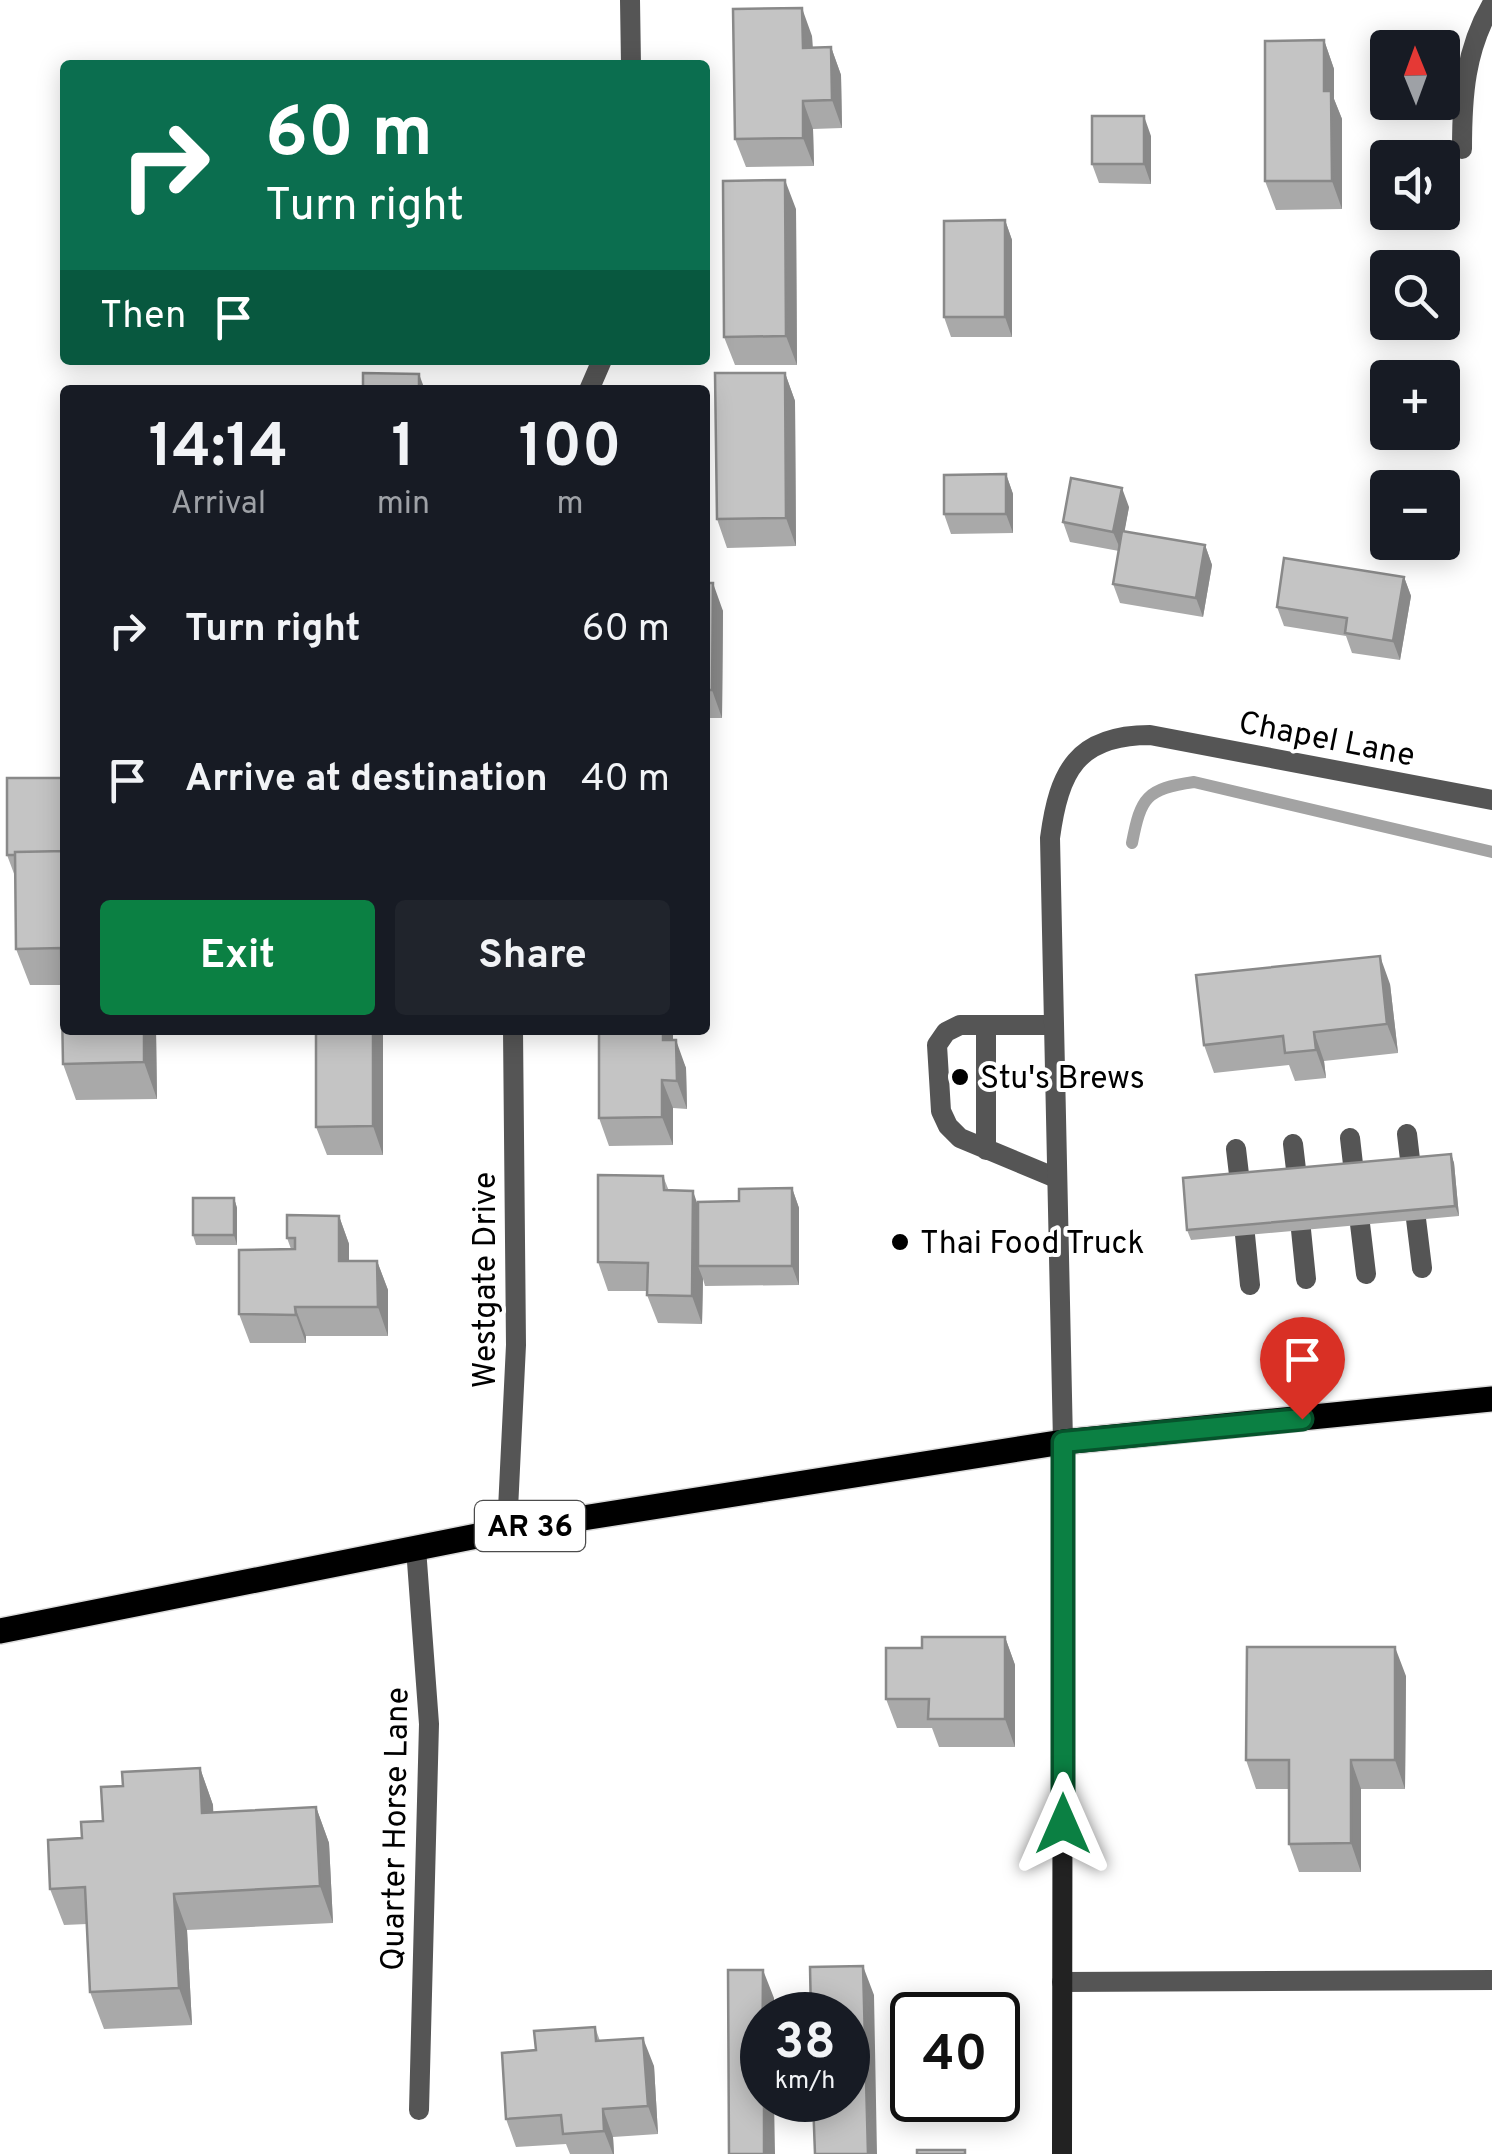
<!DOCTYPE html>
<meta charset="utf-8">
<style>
:root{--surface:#171b24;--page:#20242c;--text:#f1f3f6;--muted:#9ea1a6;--accent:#0b8043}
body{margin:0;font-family:Overpass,sans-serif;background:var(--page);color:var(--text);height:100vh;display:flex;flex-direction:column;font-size:38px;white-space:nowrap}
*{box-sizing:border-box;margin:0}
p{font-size:32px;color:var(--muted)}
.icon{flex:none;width:55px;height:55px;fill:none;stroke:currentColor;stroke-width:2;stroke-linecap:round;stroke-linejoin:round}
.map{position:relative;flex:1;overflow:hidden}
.side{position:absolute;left:60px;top:385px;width:650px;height:650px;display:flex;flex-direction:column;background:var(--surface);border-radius:10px;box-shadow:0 5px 25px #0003}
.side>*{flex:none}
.hud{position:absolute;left:60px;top:60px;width:650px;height:305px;border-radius:10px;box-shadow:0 5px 25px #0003;background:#0b6e4f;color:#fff;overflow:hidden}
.needle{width:65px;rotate:359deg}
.tools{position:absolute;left:1370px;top:30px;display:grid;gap:20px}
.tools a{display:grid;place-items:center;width:90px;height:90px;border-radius:10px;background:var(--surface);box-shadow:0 5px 25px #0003;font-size:50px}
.speed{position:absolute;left:740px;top:1992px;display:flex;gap:20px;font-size:50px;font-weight:700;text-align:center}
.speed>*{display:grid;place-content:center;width:130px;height:130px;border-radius:50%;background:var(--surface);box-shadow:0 5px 25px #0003;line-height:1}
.speed small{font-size:25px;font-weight:400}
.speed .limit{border:5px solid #111;border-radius:15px;background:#fff;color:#111}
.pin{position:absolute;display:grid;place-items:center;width:85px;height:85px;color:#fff;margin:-102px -42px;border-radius:50% 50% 50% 0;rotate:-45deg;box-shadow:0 0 10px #0007}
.pin .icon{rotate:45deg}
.me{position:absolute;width:110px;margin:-55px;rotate:0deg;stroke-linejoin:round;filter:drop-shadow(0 0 8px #0008)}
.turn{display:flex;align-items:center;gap:35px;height:210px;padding:0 40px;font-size:45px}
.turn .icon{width:130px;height:130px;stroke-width:2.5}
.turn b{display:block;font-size:70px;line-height:85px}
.then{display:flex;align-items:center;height:95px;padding:0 40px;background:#0003;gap:20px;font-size:38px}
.eta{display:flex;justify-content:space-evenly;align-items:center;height:170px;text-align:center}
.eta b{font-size:60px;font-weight:700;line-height:70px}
.action{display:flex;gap:20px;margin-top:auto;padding:20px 40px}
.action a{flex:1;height:115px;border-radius:10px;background:var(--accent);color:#fff;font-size:40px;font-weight:700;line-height:115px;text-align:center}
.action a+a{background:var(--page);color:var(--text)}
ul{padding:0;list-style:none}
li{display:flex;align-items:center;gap:30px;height:150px;padding:0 40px}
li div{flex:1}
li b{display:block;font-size:38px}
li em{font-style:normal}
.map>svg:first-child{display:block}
</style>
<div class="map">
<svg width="1492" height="2154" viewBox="0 0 1492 2154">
<rect width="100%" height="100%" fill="#fff"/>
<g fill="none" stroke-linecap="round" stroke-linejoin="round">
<path stroke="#a3a3a3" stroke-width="12" d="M1132,843c9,-46 14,-54 62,-61l298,70"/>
<defs>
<path id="primary" d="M0,1631l507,-101 556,-88 429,-43"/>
</defs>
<use href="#primary" stroke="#dbdbdb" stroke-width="28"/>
<path stroke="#555" stroke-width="20" d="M1052,1025h-92l-14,7 -9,13 4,66 7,15 12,12 96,40
M1407,1134l4,34
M1350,1138l4,35
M1293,1144l4,34
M1236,1149l4,34
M986,1150v-125
M1416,1219l6,49
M1360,1224l6,50
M1301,1230l5,49
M1245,1235l5,50
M1062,1982l430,-2"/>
<path stroke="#555" stroke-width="20" d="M630,0l1,65
M1462,149c0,-53 3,-99 30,-145
M589,390l13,-30
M1063,1442l-13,-604c9,-67 27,-103 100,-103l342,65
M507,1530l9,-185 -3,-315
M416,1548l13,176 -10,386"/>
<path stroke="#222" stroke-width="20" d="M1062,2154l1,-712"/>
<use href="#primary" stroke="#000" stroke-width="25"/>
</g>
<path fill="#a9a9a9" d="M812,36l1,11h18l10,28 1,53 -29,1 1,37 -68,1 -11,-28z
M1324,40l10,29v30l8,20v90l-66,1 -11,-29z
M1151,136v48l-52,-1 -7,-19z
M796,209l1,156h-62l-11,-28z
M1005,220l7,20v97h-61l-7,-20z
M785,373l10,28 1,145 -69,2 -10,-29z
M1006,474l7,20v39l-62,1 -7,-20z
M1129,507l-5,25 81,13 7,20 -9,52 -83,-14 -7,-19 6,-33 -49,-9 -7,-20z
M1404,577l7,19 -11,64 -48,-7 -6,-17 -62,-10 -7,-19z
M705,583l18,28 -1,107h-17z
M65,778v252h91l1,69 -81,1 -13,-36 -1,-79h-32l-14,-36v-70l-9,-24z
M1390,984l8,69 -74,8 2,17 -31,3 -6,-16 -75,8 -10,-28z
M316,1030h67v125h-56l-11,-28z
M673,1040l13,28 1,41 -14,-1v37l-64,1 -10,-28z
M1451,1154l3,9 5,53 -268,24 -4,-10z
M663,1176l6,15 29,14 41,-4 53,-13 7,20v77l-94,1 -2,-7 -1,45 -44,-1 -11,-28v-4h-39l-10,-29z
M234,1198l3,10v37h-41l-3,-10z
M339,1216l10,28v17h28l11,29v46h-82v7h-56l-11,-29 52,-65 -4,-11z
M1005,1637l10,28v82h-76l-7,-19h-35l-11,-29 36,-51z
M1406,1676l-1,113h-44v83h-62l-10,-28v-55h-33l-10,-29z
M200,1768l13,37v7l103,-5 13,36 4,80 -146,7 5,95 -88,4 -14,-37 -3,-68 -23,1 -14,-36 32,-51 21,-17 20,-35z
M595,2027l5,14 54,25 4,68 -45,3 1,17h-44l-4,-10 -50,3 -10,-28 30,-69z"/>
<path fill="#898989" d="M802,8l10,28 1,40 -10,-28z
M1324,40l10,29v30l8,20v90l-10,-28 -8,-90z
M831,47l10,28 1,53 -10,-28z
M803,101l10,28 1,37 -11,-28z
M1144,116l7,20v48l-7,-20z
M785,180l11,29 1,156 -11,-29z
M1005,220l7,20v97l-7,-20z
M785,373l10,28 1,145 -10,-28z
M419,374l6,16h-6z
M1006,474l7,20v39l-7,-19z
M1122,488l7,19 -8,44 -8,-19z
M1205,545l7,20 -9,52 -7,-19z
M1404,577l7,19 -11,64 -7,-19z
M713,583l10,28 -1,107 -10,-28z
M1380,956l10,28 8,69 -11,-29z
M144,1030h12l1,69 -13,-37z
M373,1030h10v125l-10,-29z
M663,1030h10v38l-10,-28z
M1314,1032l10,29 2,17 -10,-28z
M676,1040l10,28 1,41 -10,-28z
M662,1080l11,28v37l-11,-28z
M1451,1154l3,9 5,53 -4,-10z
M792,1188l7,20v77l-7,-19z
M693,1191l10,29 -5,46 5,13 -1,45 -10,-28z
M234,1198l3,10v37l-3,-10z
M339,1216l10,28v45l-10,-28z
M377,1261l11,29v46l-10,-29z
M295,1307l11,29v7l-10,-28z
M1005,1637l10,28v82l-10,-28z
M1395,1647l11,29 -1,113 -10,-29z
M1351,1760l10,29v83l-10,-29z
M200,1768l13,37 2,44 -13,-36z
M316,1807l13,36 4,80 -13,-37z
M174,1894l13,36 5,95 -13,-37z
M863,1966l11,29 3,159h-9z
M763,1970l11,28v17h-10z
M643,2038l11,28 4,68 -10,-28z
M764,2100h10l1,54h-11z
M603,2109l10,28 1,17h-1l-9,-23z"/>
<path fill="#c4c4c4" stroke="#898989" stroke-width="2.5" d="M802,8l1,40 28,-1 1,53 -29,1v37l-68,1 -2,-130z
M1324,40v51h7l1,90h-67v-140z
M1092,116h52v48h-52z
M785,180l1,156 -62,1 -1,-156z
M1005,220v97h-61v-96z
M363,373l56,1v16h-56z
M715,373h70l1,145 -69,1z
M1006,474v40h-62v-39z
M1071,478l51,10 -9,44 -50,-10z
M1122,531l83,14 -9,53 -83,-14z
M1284,558l120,19 -11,64 -48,-8 2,-15 -70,-11z
M705,583h8l-1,107h-7z
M7,778h58v73l-50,1v3h-8z
M65,851v179h79v32l-81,2 -2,-116 -45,1 -1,-97z
M1380,956l7,68 -73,8 2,18 -31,3 -2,-17 -79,9 -8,-70z
M316,1030h57v96l-57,1z
M599,1030h64v10h13l1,41 -15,-1v37l-63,1z
M1451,1154l4,52 -268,24 -4,-52z
M598,1175l65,1 1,14 29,1 -1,105 -45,-1 1,-32 -50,-1z
M792,1188v78h-94v-64l41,-1v-12z
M193,1198h41v37h-41z
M287,1215l52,1v45h38l1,46h-83l1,8 -57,-1v-64l56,-1v-11h-8z
M922,1637h83v82h-77l1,-20h-43v-51h36z
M1247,1647h148v113h-44v83l-62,1v-84h-43z
M200,1768l2,45 114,-6 4,79 -146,8 5,94 -89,4 -5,-105 -35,2 -2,-49 34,-2 -1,-16 22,-1 -2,-34 22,-1 -1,-14z
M863,1966l5,188h-53l-2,-54h35v-85h-37l-1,-48z
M728,1970h35l-1,130h2v54h-35z
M595,2027l1,14 47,-3 5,68 -45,3 1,22 -41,3 -2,-19 -55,4 -4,-66 34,-3 -2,-19z
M917,2150h48v4h-48z"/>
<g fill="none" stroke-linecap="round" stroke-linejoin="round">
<defs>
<path id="route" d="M1063,1824v-382l239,-23"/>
</defs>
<use href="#route" stroke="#07532c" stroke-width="25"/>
<use href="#route" stroke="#0b8043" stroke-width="18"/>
</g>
<g fill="#000" stroke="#fff" stroke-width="4">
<circle cx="960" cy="1077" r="10"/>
<circle cx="900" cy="1242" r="10"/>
</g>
<g text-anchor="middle" stroke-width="8" stroke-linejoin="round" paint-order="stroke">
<rect fill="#fff" stroke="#4c4c4c" stroke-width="2.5" x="475" y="1501" width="110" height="50" rx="8"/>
<g font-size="30" font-weight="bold" fill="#000">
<text x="530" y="1536">AR 36</text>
</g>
<g font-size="32" fill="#000" stroke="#fff">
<text transform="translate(1327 738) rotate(11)" y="11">Chapel Lane</text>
<text transform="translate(484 1280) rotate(-90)" y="11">Westgate Drive</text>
<text transform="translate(394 1829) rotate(-89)" y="11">Quarter Horse Lane</text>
</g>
<g font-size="32" fill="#000" stroke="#fff" text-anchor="start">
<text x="980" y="1088">Stu's Brews</text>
<text x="920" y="1253">Thai Food Truck</text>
</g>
</g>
</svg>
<div class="tools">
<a><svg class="needle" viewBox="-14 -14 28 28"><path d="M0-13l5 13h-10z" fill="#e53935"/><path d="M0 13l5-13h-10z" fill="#9ea1a6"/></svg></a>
<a><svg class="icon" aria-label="sound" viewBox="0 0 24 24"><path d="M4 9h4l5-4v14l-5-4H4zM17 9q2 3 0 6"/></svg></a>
<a><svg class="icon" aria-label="search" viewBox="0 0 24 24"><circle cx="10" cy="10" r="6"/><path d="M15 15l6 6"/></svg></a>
<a>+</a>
<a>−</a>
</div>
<div class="speed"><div>38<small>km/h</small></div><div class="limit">40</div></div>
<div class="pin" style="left:1302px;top:1419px;background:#d93025"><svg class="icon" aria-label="arrive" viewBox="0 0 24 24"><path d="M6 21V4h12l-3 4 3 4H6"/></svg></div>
<svg class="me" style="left:1063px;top:1824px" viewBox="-20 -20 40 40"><path d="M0-17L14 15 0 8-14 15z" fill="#0b8043" stroke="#fff" stroke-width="4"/></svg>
<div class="hud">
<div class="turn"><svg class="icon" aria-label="right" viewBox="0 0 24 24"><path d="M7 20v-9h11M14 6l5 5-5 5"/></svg><div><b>60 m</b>Turn right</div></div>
<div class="then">Then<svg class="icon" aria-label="arrive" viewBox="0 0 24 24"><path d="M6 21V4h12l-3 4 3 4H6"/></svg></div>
</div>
<section class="side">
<div class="eta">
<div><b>14:14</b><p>Arrival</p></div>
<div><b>1</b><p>min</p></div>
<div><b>100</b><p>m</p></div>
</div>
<ul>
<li><svg class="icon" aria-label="right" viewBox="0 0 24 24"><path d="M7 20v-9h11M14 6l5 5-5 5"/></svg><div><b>Turn right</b></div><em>60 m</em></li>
<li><svg class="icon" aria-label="arrive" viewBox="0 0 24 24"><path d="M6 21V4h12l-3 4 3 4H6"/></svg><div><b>Arrive at destination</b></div><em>40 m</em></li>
</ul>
<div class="action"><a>Exit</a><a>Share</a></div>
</section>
</div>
